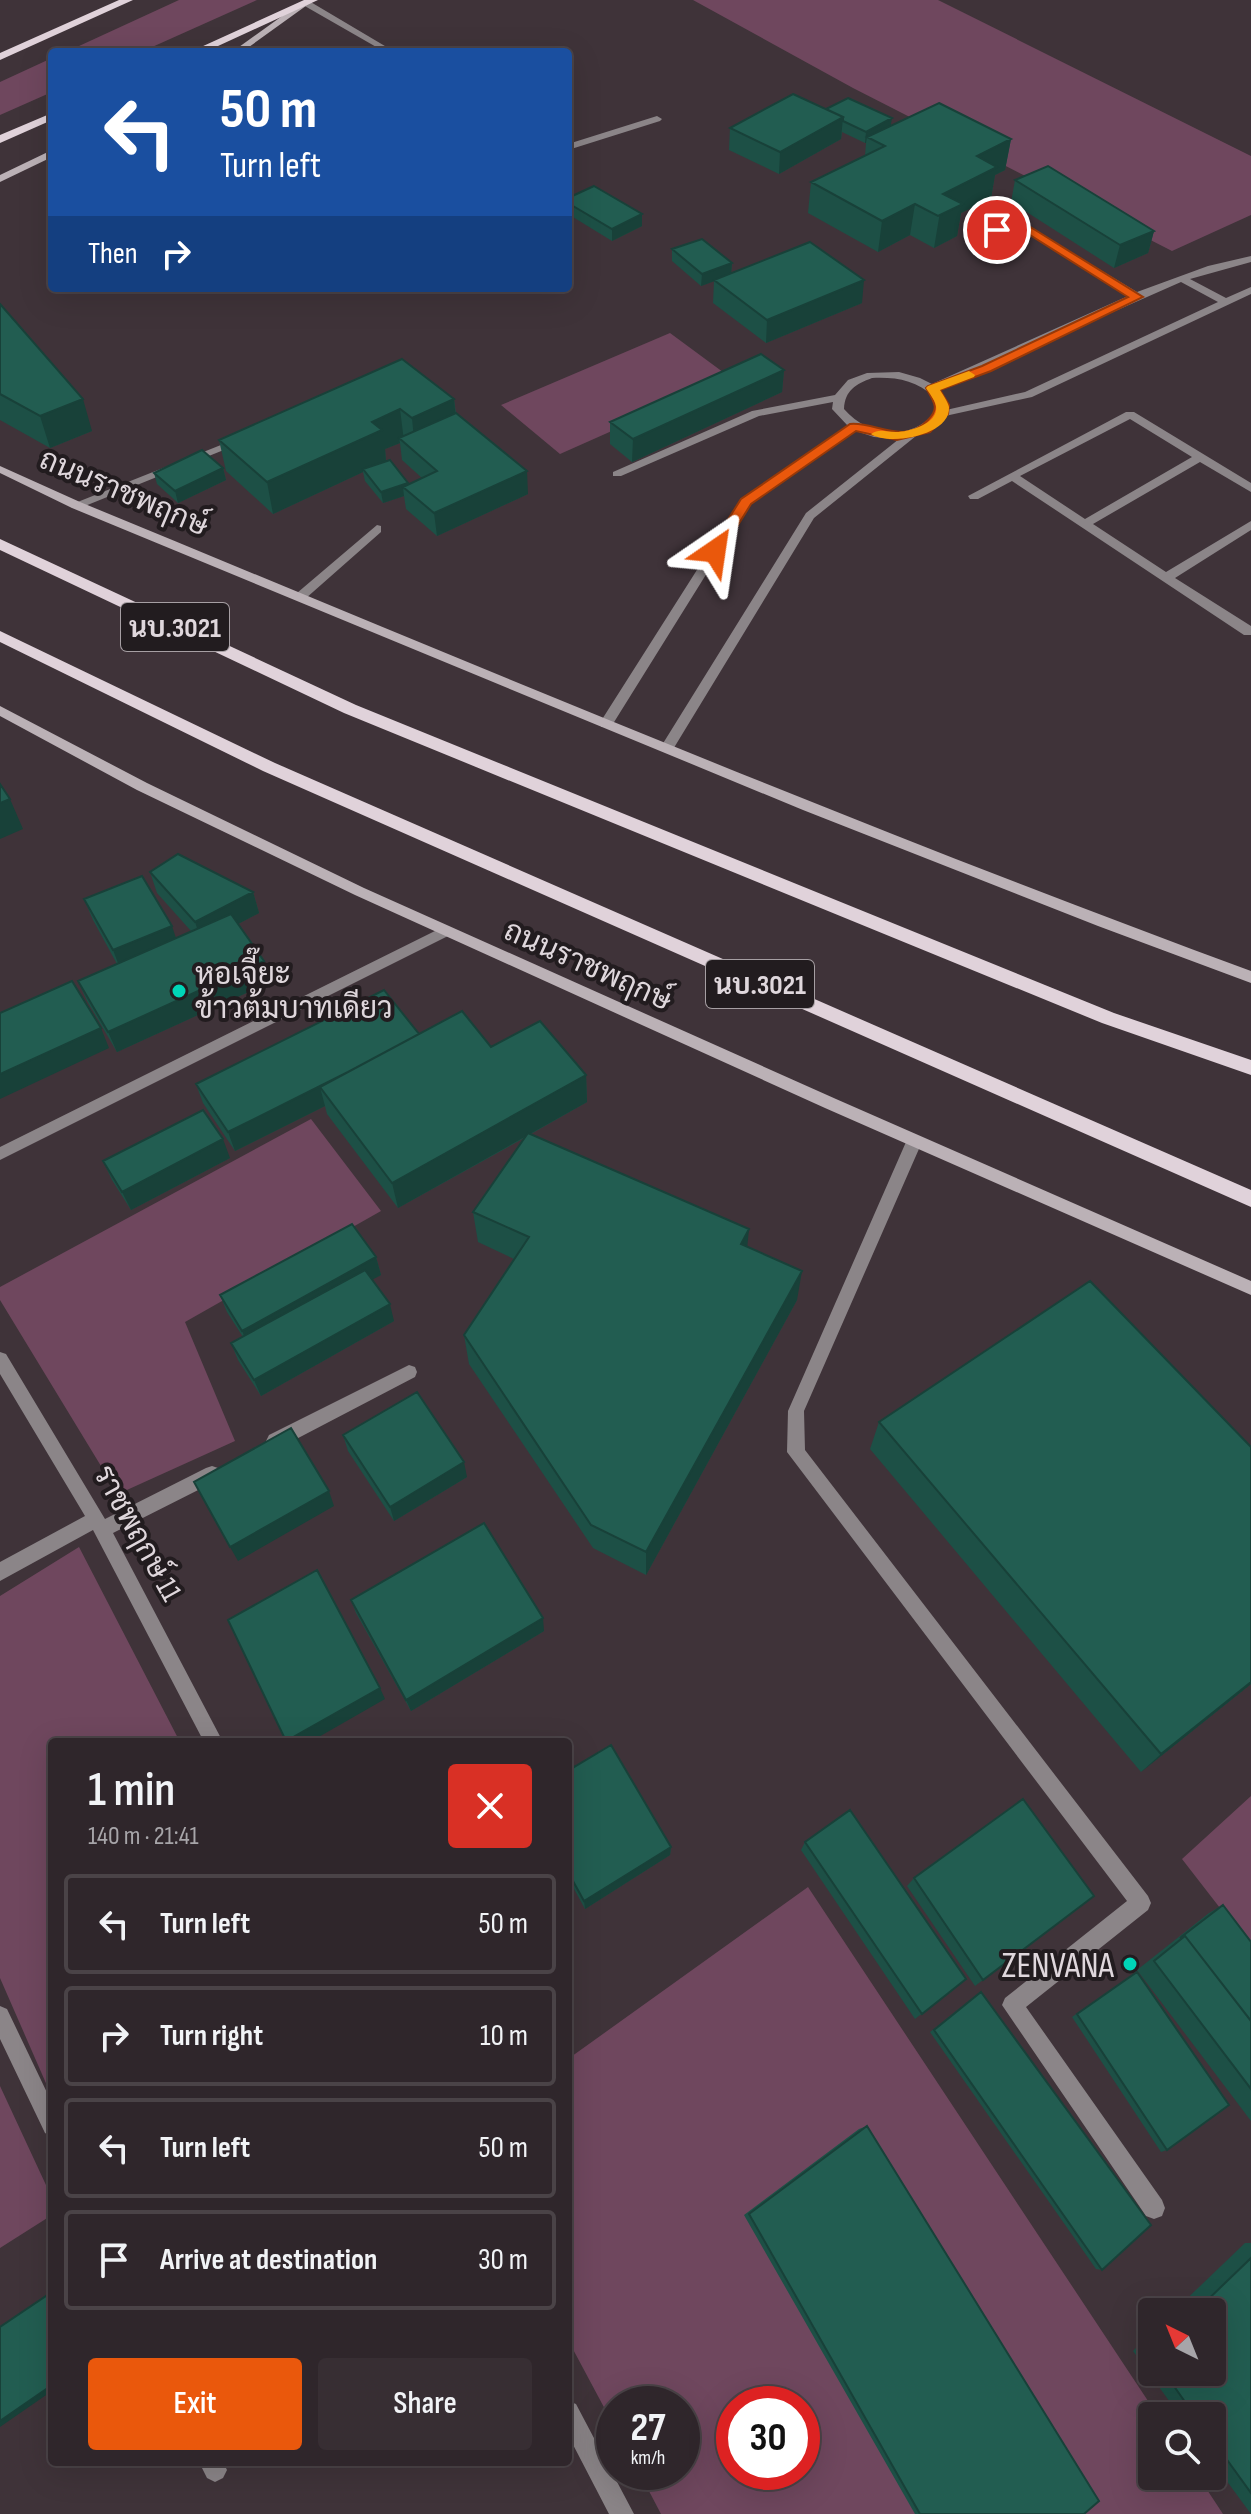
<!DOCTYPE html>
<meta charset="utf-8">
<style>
:root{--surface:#2f262b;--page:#372e33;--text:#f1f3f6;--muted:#a7a5a9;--line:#4a4347;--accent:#ea580c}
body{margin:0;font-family:"Sofia Sans Condensed",Sarabun,sans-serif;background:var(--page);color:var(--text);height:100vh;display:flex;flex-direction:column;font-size:30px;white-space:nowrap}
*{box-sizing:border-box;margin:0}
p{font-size:26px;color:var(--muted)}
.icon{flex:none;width:44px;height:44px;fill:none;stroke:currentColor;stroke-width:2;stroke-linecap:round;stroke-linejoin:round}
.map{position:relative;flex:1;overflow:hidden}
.details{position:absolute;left:48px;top:1738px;width:524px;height:728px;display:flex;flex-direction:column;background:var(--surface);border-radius:8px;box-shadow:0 8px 32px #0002,0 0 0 2px var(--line)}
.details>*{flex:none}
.hud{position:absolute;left:48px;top:48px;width:524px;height:244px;border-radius:8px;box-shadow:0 8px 32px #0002,0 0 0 2px var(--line);background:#1a4fa0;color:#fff;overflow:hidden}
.needle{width:52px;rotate:317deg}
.controls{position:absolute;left:1138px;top:2298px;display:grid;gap:16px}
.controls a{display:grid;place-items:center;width:88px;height:88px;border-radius:8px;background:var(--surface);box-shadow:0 8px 32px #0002,0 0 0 2px var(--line);font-size:40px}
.speed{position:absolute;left:596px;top:2386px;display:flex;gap:16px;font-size:40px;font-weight:700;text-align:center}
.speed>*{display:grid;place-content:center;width:104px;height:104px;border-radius:50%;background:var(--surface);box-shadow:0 8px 32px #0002,0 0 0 2px var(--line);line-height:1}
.speed small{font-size:20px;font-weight:400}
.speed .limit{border:12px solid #d22;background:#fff;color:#111}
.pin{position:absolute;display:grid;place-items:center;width:68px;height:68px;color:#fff;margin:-34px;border:4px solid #fff;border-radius:50%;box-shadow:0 2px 8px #0007}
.me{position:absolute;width:88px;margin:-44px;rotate:32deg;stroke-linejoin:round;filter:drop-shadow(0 0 6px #0008)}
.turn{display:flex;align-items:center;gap:28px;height:168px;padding:0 40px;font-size:36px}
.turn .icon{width:104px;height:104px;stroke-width:2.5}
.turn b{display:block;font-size:56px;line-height:68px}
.then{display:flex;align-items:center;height:76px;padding:0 40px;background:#0003;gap:16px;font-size:30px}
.round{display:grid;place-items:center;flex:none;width:84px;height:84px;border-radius:8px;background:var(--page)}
.overview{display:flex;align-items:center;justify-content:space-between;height:136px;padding:0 40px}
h1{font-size:48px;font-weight:600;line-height:60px}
.action{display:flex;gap:16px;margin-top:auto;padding:16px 40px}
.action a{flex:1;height:92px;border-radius:8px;background:var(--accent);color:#fff;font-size:32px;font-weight:600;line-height:92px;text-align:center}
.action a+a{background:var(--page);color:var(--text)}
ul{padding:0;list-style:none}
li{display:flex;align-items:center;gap:24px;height:100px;margin:0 16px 12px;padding:0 24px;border:4px solid var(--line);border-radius:8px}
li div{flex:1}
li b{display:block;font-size:30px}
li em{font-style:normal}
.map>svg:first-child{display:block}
</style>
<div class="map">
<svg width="1251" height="2514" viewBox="0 0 1251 2514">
<rect width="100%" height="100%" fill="#3f3339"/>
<path fill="#6f475e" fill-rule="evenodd" d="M179,0h78l-116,52h-75z
M693,0h245l313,156v59l-79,36 -319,-163z
M52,58v34l-52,23v-33z
M670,333l61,45 -171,76 -59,-49z
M311,1119l70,92 -196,111 50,119 -117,53 -118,-194v-13z
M79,1547l101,195h-128v355l-52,-119v-382z
M1251,1796v152l-69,-89z
M808,1887l350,529h-6v60h46l25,38h-562l-22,-42h43v-68h-68v22l-46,-86v-281zM734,2404h68v68h-68z
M0,2086l52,112v17l-52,33z"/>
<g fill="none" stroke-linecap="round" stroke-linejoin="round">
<path fill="#8b8588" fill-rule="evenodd" d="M303,1h6l86,51h-10l-82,-47z
M657,116l5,3 -2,2 -92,29v-6z
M1126,412h8l117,71v9l-51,-30 -107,62 73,48 85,-51v9l-76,48 76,48v9h-7l-232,-154 -34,18h-8l-2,-3zM1130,419l62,38 -107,62 -65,-43z
M236,439l10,2 -166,67h-8l-2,-3z
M377,525l4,1v6l-76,67h-8v-6z"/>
<path fill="#8b8588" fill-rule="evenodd" d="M1024,224l113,68 71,-26 43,-10v6l-61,17 36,19 25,-11v7l-219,103 -87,19 -10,11 -19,9 -102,82 -142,233h-10v-6l144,-232 93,-74 -25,-2 -18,-6 -106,73 -139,223h-10v-6l141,-222 106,-73 -16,-17 1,-7 -74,14 -138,60h-8v-4l139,-61 83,-16 13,-15 19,-7 32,-1 21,6 12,6 196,-88 -106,-66 -53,5 -5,-3 5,-3zM1181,282l37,20 -193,90 -79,18 -2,-14 -6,-7zM872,378c24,-1 44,2 62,19l1,16c-26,29 -67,24 -91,-4 1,-19 12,-25 28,-31z
M445,926l5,1 2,4 -2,4 -450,225v-13z
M914,1136l5,2 3,4 -118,269 1,39 343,446 3,7 -3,7 -122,97 136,193 3,8 -3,8 -8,3 -8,-3 -144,-211 3,-7 122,-97 -340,-449 1,-41 118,-269 3,-4z
M0,1352l6,2 99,165 101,-51 6,-2 6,2 3,6 -3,6 -105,53 110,209h-19l-111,-212 -93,51v-19l85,-46 -85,-142z
M409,1365l6,2 2,5 -2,5 -134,70 -6,2 -6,-2 -3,-6 3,-6z
M0,2006l7,3 45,94v34l-7,-4 -45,-94z
M568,2401l8,3 58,110h-25l-41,-79z
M199,2462h24l4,8 -4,8 -8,4 -8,-4z"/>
<path fill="#bbb1b6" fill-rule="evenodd" d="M303,1l7,2 -68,49h-10z
M52,150v7l-52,25v-7z
M0,466l80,36c389,160 776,324 1171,469v12l-153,-57 -295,-116 -731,-302 -72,-35z
M0,706l147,77 217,105 472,211 415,182v14l-426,-187 -470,-213 -218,-105 -137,-74z"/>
<path fill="#e0d2da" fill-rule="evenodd" d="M119,0h14l-133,60v-7z
M304,0h14l-113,52h-15z
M52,113v7l-52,23v-8z
M0,539l356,166 758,308 137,47v15l-149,-52 -758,-310 -344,-163z
M0,631l275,132 976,427v17l-988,-436 -263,-129z"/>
</g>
<path fill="#1d5046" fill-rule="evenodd" d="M826,109l65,17 120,13 -6,31 -10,5 -4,23 -30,15 -4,23 -23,12 -24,-13 -32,17 -70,-39 3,-31 54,-26 1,-13h-1l-23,-11 -1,7 -62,35 -50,-24 1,-22z
M1015,180l139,51 -6,22 -34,15 -103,-66z
M568,198l74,16v12l-30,15 -44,-27z
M672,249l60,14 -1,10 131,30 -96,40 -53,-40 1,-22 -13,5 -29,-25z
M0,304l92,127 -42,17 -50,-28z
M784,370l-2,22 -150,70 -22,-18v-22z
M454,399l2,14 72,81 -91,42 -31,-27 -2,-13 -21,7 -18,-22 -2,-9 -90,42 -47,-43 -7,-31zM400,443l2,17 20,18 -14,6 -22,-23 -1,-12z
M223,468l3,12 -48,23 -21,-19 -3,-11z
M150,872l103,20 6,21 -21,11 26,37 6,21 -153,70 -30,-51 -9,-20 39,-17 -24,-44 -9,-21 92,39 15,-7 -34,-38z
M419,1034l72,13 95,28 1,27 -56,32 216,112 50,54 -151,275 -53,-27 -124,-184 -5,-29 50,-76 -36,-17 -5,-30 53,-75 -128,71 -71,-94 -2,-8 -90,45 -32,-48 -7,-19z
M230,1158l-99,52 -19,-30 -9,-19z
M376,1257l5,18 -9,4 22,42 -133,75 -23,-36 -7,-17 12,-6 -16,-25 -7,-17z
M879,1422l372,262 -110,88 -271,-323z
M343,1435l124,42 -73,44 -46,-70z
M351,1600l193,31 -133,80 -55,-98z
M568,1759l6,8 97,80 -1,8 -85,54 -17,-31z
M805,1842l161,137 -51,40 -114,-169z
M914,1878l180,18 -119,90 -68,-100z
M1223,1905l28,37v179l-114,-151 72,-57z
M1137,1972l30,178 -6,2 -89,-135z
M981,1992l121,278 -6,-1 -166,-237z
M867,2126l217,388h-169l-171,-299 115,-86z
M1245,2243h6v271l-39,-53v-45h-32l-47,-65 19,-19v40h60v-60h-39z"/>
<path fill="#184139" d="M843,117l-2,22 -62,35 1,-22z
M892,118l-2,12 -23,7 -1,6h-1l1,-11z
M1011,139l-6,31 -10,5 -4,23 -30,15 -4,23 -23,12 9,-54 34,-38z
M915,204l-5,31 -32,17 4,-31z
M642,214v12l-30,15v-12z
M1154,231l-6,22 -34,15 6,-23z
M732,263l-1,12 -30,11 1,-12z
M864,280l-2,23 -96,40 1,-23z
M784,370l-2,22 -150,70 1,-23z
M83,399l9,32 -42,17 -10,-32z
M454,399l3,32 -42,19 -3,-32z
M400,409l4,32 -5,-3 1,5 -15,6 1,13 -23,7v3l-90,42 -6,-32 105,-60z
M223,468l3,12 -48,23 -3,-12z
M527,471l1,23 -91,42 -3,-23z
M408,483l1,8 -6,-4 1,9 -21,7 -2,-11z
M10,799l13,30 -23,10v-36z
M253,892l6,21 -57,30 -7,-21z
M172,926l7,21 -58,24 -8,-21z
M264,961l6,21 -153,70 -9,-20z
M101,1028l8,20 -109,51v-25z
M420,1036l-100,51 5,19 -90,45 -7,-19z
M586,1075l1,27 -189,106 -6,-25z
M223,1139l7,19 -99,52 -9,-18z
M749,1229l-3,31 -5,-16z
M376,1257l5,18 -132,72 -7,-16z
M802,1271l-5,29 -151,275v-23z
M390,1304l4,17 -133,75 -7,-16z
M464,1462l3,15 -73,44 -4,-14z
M329,1491l5,15 -96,55 -8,-14z
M543,1618l1,13 -133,80 -5,-11z
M1251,1682v2l-110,88 20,-18z
M380,1688l5,11 -75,43h-23l-1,-1z
M671,1847l-1,8 -85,54 -1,-8z
M52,2385v6l-52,36v-6z"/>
<path fill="#225d51" stroke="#184139" stroke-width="2" d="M793,94l50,23 -63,35 -50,-24z
M848,98l44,20 -26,14 -23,-11v-4l-17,-8z
M939,103l72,36 -34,17 20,11 -54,27 20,10 -25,12 -23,-12 -33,17 -71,-39 74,-36 -18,-9z
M1048,166l106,65 -34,14 -105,-65z
M594,186l48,28 -30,15 -44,-26v-5z
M702,239l30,24 -30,11 -30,-25z
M810,242l54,38 -97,40 -53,-40z
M0,304l83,95 -43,17 -40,-22z
M761,354l23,16 -151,69 -23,-17z
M402,359l52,40 -42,19 -12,-9 -28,13 10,8 -115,52 -48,-42z
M456,413l71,58 -93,42 -31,-26 34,-16 -38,-33z
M202,450l21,18 -48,23 -21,-18z
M390,460l18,23 -27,9 -18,-23z
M0,784l10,15 -10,4z
M178,854l75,38 -58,30 -45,-50z
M142,876l30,50 -59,24 -29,-51z
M231,914l33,47 -156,71 -30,-51z
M72,981l29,47 -101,46v-61z
M384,990l35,44 -71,38 -120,60 -32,-48z
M462,1011l29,36 49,-26 46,54 -194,108 -72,-96z
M203,1110l20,29 -101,53 -19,-31z
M528,1133l221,96 -8,15 61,27 -156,281 -55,-27 -127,-190 65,-98 -56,-25z
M352,1224l24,33 -134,74 -22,-36z
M365,1270l25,34 -136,76 -23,-37z
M1090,1281l161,166v235l-90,72 -282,-332z
M417,1392l47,70 -74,45 -47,-72z
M291,1428l38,63 -99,56 -36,-65z
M484,1523l59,95 -137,82 -55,-100z
M317,1570l63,118 -94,53 -58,-121z
M611,1745l60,102 -87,54 -16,-29v-113l1,-1 5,9z
M1023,1799l71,97 -111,84 -69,-102z
M850,1810l116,169 -44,35 -117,-172z
M1223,1905l28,37v79l-66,-85 -5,2z
M1185,1936l66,85v68l-97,-128z
M1137,1972l92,133 -62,45 -90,-136z
M981,1992l170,233 -49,45 -168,-240z
M867,2126l232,375 -15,13h-164l-171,-300z
M1251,2258v235l-39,-54v-23h-17l-31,-44h48v-60h-17z
M52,2292v93l-52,36v-94z"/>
<path fill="#ea580c" stroke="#983908" stroke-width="2" d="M1024,223l119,74 -152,74 -51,19 9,15 -1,9 -18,18 -33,8 -41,-9 -105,73 -31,50h-10l-2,-3 33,-52 109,-75c25,-3 53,22 78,-4 12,-12 6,-18 -2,-32l2,-2 54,-20 146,-69 -106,-67 -25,3 -6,-3z"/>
<path fill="#f59e0b" d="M969,371l6,4 -1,2 -34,13c3,5 8,12 9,17 2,29 -61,39 -78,27 8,-6 15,-2 25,-2 12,0 43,-8 40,-26 -1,-6 -7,-13 -10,-18l2,-2z"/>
<g fill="#00d5b7" stroke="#221c1f" stroke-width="3">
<circle cx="179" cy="991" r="8"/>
<circle cx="1130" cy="1964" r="8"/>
</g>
<g text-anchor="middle" stroke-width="8" stroke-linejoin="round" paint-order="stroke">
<g fill="#221c1f" stroke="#a69fa3" stroke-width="2">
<rect x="121" y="603" width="108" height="48" rx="6"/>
<rect x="706" y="960" width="108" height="48" rx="6"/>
</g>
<g font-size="28" font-weight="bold" fill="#dfd7dc">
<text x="175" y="637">นบ.3021</text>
<text x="760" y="994">นบ.3021</text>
</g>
<g font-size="30" fill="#dfd7dc" stroke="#221c1f">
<text transform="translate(124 492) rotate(23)" y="10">ถนนราชพฤกษ์</text>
<text transform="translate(588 965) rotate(24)" y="10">ถนนราชพฤกษ์</text>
<text transform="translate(138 1533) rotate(61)" y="10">ราชพฤกษ์ 11</text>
</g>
<g font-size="30" fill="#dfd7dc" stroke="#221c1f" text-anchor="start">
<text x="195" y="984">หอเจี๊ยะ<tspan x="195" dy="34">ข้าวต้มบาทเดียว</tspan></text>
</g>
<g font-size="36" fill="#dfd7dc" stroke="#221c1f" text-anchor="end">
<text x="1114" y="1977">ZENVANA</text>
</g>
</g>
</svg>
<div class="controls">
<a><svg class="needle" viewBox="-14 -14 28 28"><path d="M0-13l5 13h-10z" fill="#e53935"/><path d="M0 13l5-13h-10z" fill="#a7a5a9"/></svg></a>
<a><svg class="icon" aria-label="search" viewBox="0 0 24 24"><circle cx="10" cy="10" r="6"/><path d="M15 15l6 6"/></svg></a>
</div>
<div class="speed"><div>27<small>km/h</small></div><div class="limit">30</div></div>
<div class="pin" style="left:997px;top:230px;background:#d93025"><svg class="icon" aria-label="arrive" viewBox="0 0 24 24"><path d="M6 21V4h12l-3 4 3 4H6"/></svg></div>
<svg class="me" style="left:715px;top:551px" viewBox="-20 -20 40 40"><path d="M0-17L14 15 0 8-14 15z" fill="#ea580c" stroke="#fff" stroke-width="4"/></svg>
<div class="hud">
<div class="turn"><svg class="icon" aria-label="left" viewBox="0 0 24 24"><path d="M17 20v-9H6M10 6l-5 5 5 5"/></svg><div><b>50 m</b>Turn left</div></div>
<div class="then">Then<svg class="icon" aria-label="right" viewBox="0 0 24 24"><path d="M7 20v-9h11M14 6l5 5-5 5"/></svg></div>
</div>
<section class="details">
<div class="overview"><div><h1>1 min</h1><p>140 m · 21:41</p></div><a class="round" style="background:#d93025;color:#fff"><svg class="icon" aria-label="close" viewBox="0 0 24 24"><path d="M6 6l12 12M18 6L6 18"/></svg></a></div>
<ul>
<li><svg class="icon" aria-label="left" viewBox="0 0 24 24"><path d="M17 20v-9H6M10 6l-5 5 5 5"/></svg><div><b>Turn left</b></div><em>50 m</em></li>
<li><svg class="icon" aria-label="right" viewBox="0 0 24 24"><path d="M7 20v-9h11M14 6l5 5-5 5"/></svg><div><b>Turn right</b></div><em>10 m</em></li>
<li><svg class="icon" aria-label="left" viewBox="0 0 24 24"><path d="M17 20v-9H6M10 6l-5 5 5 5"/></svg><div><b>Turn left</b></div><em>50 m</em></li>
<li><svg class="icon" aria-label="arrive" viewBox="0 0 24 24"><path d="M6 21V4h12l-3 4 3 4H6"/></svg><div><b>Arrive at destination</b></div><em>30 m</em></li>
</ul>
<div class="action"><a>Exit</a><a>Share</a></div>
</section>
</div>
